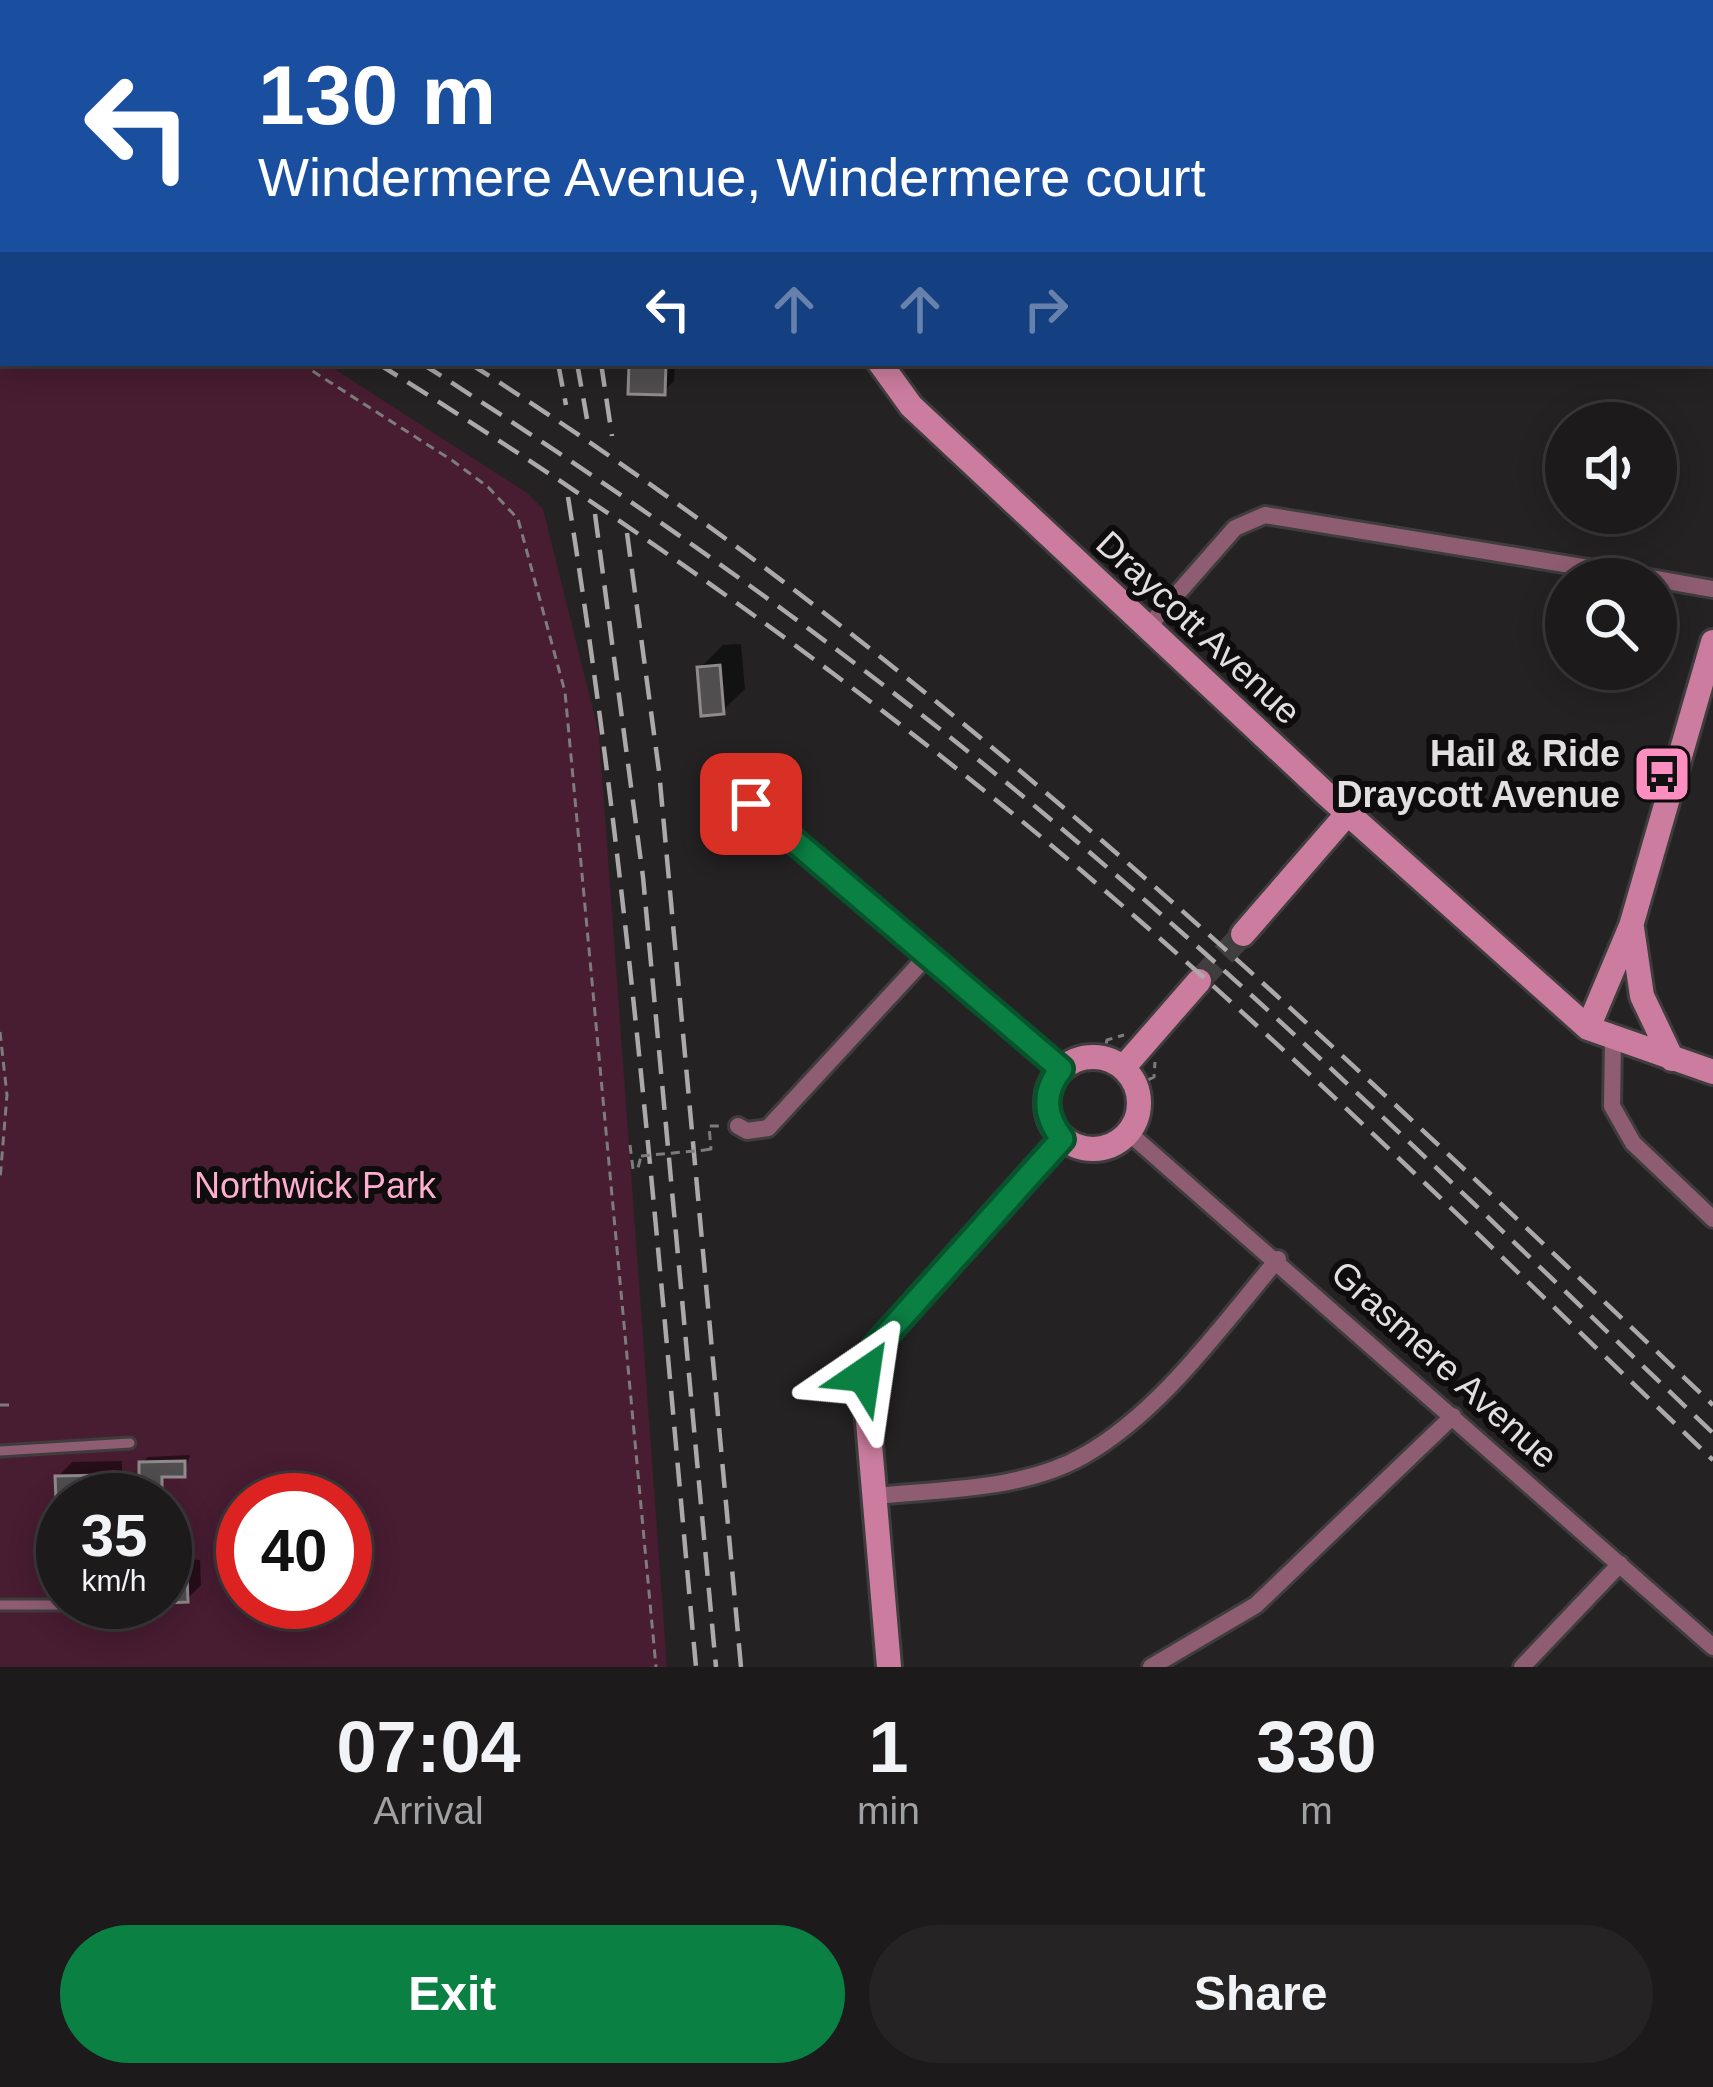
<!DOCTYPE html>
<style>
:root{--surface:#1c1a1b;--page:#252324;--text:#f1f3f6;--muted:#a0a1a3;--line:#3a383a;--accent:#0b8043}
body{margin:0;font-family:Helvetica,sans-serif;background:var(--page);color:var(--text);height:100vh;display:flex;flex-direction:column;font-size:45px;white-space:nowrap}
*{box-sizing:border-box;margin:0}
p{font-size:39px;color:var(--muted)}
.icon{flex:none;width:66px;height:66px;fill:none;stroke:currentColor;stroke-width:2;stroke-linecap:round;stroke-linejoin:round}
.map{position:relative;height:1667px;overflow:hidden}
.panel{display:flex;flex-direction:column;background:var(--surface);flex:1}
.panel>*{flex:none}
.top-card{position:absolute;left:0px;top:0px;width:1713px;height:366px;box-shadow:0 6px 30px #0003,0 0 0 3px var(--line);background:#1a4fa0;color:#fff;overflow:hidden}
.buttons{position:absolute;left:1545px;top:402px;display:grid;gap:24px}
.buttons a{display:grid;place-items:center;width:132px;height:132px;border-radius:50%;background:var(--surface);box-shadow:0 6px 30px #0003,0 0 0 3px var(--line);font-size:60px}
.speed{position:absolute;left:36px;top:1473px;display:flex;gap:24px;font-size:60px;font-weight:700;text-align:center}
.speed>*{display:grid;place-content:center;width:156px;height:156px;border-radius:50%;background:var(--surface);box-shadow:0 6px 30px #0003,0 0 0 3px var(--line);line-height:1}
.speed small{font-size:30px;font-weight:400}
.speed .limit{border:18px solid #d22;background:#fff;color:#111}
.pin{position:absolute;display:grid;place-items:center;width:102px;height:102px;color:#fff;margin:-51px;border-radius:24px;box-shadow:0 6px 18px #0006}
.me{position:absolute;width:132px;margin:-66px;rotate:32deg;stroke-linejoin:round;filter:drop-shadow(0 0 9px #0008)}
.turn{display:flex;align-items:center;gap:42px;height:252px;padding:0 60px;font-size:54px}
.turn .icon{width:156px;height:156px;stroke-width:2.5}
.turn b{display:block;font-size:84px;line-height:102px}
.lanes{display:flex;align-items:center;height:114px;padding:0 60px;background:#0003;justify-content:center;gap:60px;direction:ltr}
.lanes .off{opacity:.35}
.eta{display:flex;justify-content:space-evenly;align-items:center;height:204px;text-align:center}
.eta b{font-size:72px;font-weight:800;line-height:84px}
.primary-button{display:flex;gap:24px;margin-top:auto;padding:24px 60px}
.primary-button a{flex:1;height:138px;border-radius:72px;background:var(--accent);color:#fff;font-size:48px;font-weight:800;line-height:138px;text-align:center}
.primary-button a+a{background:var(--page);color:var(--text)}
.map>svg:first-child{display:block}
</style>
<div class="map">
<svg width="1713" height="1667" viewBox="0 0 1713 1667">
<rect width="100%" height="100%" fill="#252224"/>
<path fill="#481c31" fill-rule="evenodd" d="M0,186l3,177h322l202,130 16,16 56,225 68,933h-667zM63,1500h102v102h-102zM243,1500h102v102h-102z"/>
<path fill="#0007" d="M632,363h43l-1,18 -11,11z
M741,644l4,45 -23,22 -22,-43 23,-23z
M190,1455l-6,19h-17l-6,10 -19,-21 6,-6z
M122,1461v36l10,3h-69v87h-8l3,-110 14,-15z
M165,1558l35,2 1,25 -15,15h-21z"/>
<path fill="#514e4f" stroke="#8f8b8d" stroke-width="3" d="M629,363h37l-1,32 -37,-1z
M720,665l4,49 -23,2 -4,-49z
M185,1461v16h-23v10h-23v-25z
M109,1475v25h-53l-1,-24z
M165,1574h22l1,28 -23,1z"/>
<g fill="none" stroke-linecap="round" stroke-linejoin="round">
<path stroke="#413e40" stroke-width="24" stroke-dasharray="24 12" stroke-linecap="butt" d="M1199,981l44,-47"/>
<defs>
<path id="lane" d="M789,0l1,3
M0,1451l130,-8
M0,1605h156"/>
<path id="street" d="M165,0l7,3
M269,0v3
M970,3v-3
M1381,3l1,-3
M1533,3h1
M1710,35l3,1
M1710,291h3
M1656,579l57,10
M1148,627l87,-99 30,-13 391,64
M751,804l310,265
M1613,1040l-1,66 21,37 80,76
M738,1126l9,5 21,-3 159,-172
M1129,1133l584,514
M876,1496c67,-7 147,-6 207,-40 78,-44 138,-130 195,-197
M1151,1667l105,-62 197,-189
M1522,1667l98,-103"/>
<path id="secondary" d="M763,0l1,3
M880,363l31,43 414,387 263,235 125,44
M1632,928l10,68 30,63
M1243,934l105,-121
M1588,1028l43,-102 82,-284
M1047 1103a46 46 0 1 1 92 0a46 46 0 1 1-92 0Z
M1123,1068l76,-87
M889,1667l-25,-293 11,-27 187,-208"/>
</defs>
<use href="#lane" stroke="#3f3c3e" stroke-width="15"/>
<use href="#street" stroke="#3f3c3e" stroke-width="22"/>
<use href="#secondary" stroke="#3f3c3e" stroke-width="30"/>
<path stroke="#7d7b7c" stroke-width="3" stroke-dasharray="9 6" stroke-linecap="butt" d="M0,199l3,2
M300,363l153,98 35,26 30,32 47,173 91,975
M0,1032l7,63 -7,85
M1103,1058l4,-18 17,-5
M1135,1086l19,-9 1,-15
M630,1145l3,24 5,-1 3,-12
M705,1150l6,-1 -2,-23h10
M0,1405h15"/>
<use href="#lane" stroke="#8f5d72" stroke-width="9"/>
<use href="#street" stroke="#8f5d72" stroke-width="16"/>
<use href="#secondary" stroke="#cc7d9f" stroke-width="24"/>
<path stroke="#aba9aa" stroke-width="4.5" stroke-dasharray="24 12" stroke-linecap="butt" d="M462,0l1,3
M487,0l1,3
M519,0l1,3
M0,74l3,2
M0,107l3,2
M0,128l3,2
M0,152l3,1
M377,363c244,152 479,318 699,503 221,187 427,394 637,594
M421,363c233,149 457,308 667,488 216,184 419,386 625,582
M469,363c465,295 847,665 1244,1042
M558,363l8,42
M577,363l10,56
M601,363l11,73
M568,497c62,388 92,779 128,1170
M595,514l48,363 73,790
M627,533l32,238 82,896"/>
<path stroke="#7d7b7c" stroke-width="3" stroke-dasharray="9 6" stroke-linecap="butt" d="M641,1156l64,-6"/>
</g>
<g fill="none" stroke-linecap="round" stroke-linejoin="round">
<defs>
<path id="route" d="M751,804l310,265c-19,24 -17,46 1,70l-187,208 -11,28"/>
</defs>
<use href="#route" stroke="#07532c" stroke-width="30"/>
<use href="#route" stroke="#0b8043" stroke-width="21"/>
</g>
<defs>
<symbol id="bus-square" viewBox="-11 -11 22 22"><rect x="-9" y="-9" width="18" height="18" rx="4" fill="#fd8ec0" stroke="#0e0c0d"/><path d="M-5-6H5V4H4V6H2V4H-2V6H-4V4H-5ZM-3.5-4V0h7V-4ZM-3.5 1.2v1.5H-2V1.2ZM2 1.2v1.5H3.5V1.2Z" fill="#111"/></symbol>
</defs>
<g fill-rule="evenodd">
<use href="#bus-square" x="1629" y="741" width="66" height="66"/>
</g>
<g text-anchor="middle" stroke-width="12" stroke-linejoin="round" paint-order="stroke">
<g font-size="36" fill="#e1dfe0" stroke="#0e0c0d">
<text transform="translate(1199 627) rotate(43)" y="13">Draycott Avenue</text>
<text transform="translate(1445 1364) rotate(42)" y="13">Grasmere Avenue</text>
</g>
<g font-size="36" font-weight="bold" fill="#e1dfe0" stroke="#0e0c0d" text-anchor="end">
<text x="1620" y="766">Hail &amp; Ride<tspan x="1620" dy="41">Draycott Avenue</tspan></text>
</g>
<g font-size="36" fill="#fdaecf" stroke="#0e0c0d">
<text x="315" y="1198">Northwick Park</text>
</g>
</g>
</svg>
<div class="buttons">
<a><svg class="icon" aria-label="sound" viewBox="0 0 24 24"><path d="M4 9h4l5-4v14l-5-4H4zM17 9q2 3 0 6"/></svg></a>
<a><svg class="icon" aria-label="search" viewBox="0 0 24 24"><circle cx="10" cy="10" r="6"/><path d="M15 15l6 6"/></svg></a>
</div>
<div class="speed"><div>35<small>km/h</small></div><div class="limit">40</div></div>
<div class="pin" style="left:751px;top:804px;background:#d93025"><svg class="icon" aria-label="arrive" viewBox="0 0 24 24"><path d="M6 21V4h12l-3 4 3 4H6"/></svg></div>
<svg class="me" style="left:864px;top:1375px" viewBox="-20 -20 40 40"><path d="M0-17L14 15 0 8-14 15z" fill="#0b8043" stroke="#fff" stroke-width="4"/></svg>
<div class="top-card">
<div class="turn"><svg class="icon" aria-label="left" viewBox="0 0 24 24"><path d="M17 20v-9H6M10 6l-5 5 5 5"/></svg><div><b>130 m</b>Windermere Avenue, Windermere court</div></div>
<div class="lanes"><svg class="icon" aria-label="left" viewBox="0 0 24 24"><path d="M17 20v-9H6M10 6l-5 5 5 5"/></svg><svg class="icon off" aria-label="ahead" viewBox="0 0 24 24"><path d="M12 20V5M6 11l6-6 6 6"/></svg><svg class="icon off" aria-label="ahead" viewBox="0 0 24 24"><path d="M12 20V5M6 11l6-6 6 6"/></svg><svg class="icon off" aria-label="right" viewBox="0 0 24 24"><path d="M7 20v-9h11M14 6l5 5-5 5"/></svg></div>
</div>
</div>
<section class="panel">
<div class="eta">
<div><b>07:04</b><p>Arrival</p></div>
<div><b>1</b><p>min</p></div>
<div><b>330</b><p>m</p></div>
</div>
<div class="primary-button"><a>Exit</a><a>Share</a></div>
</section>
